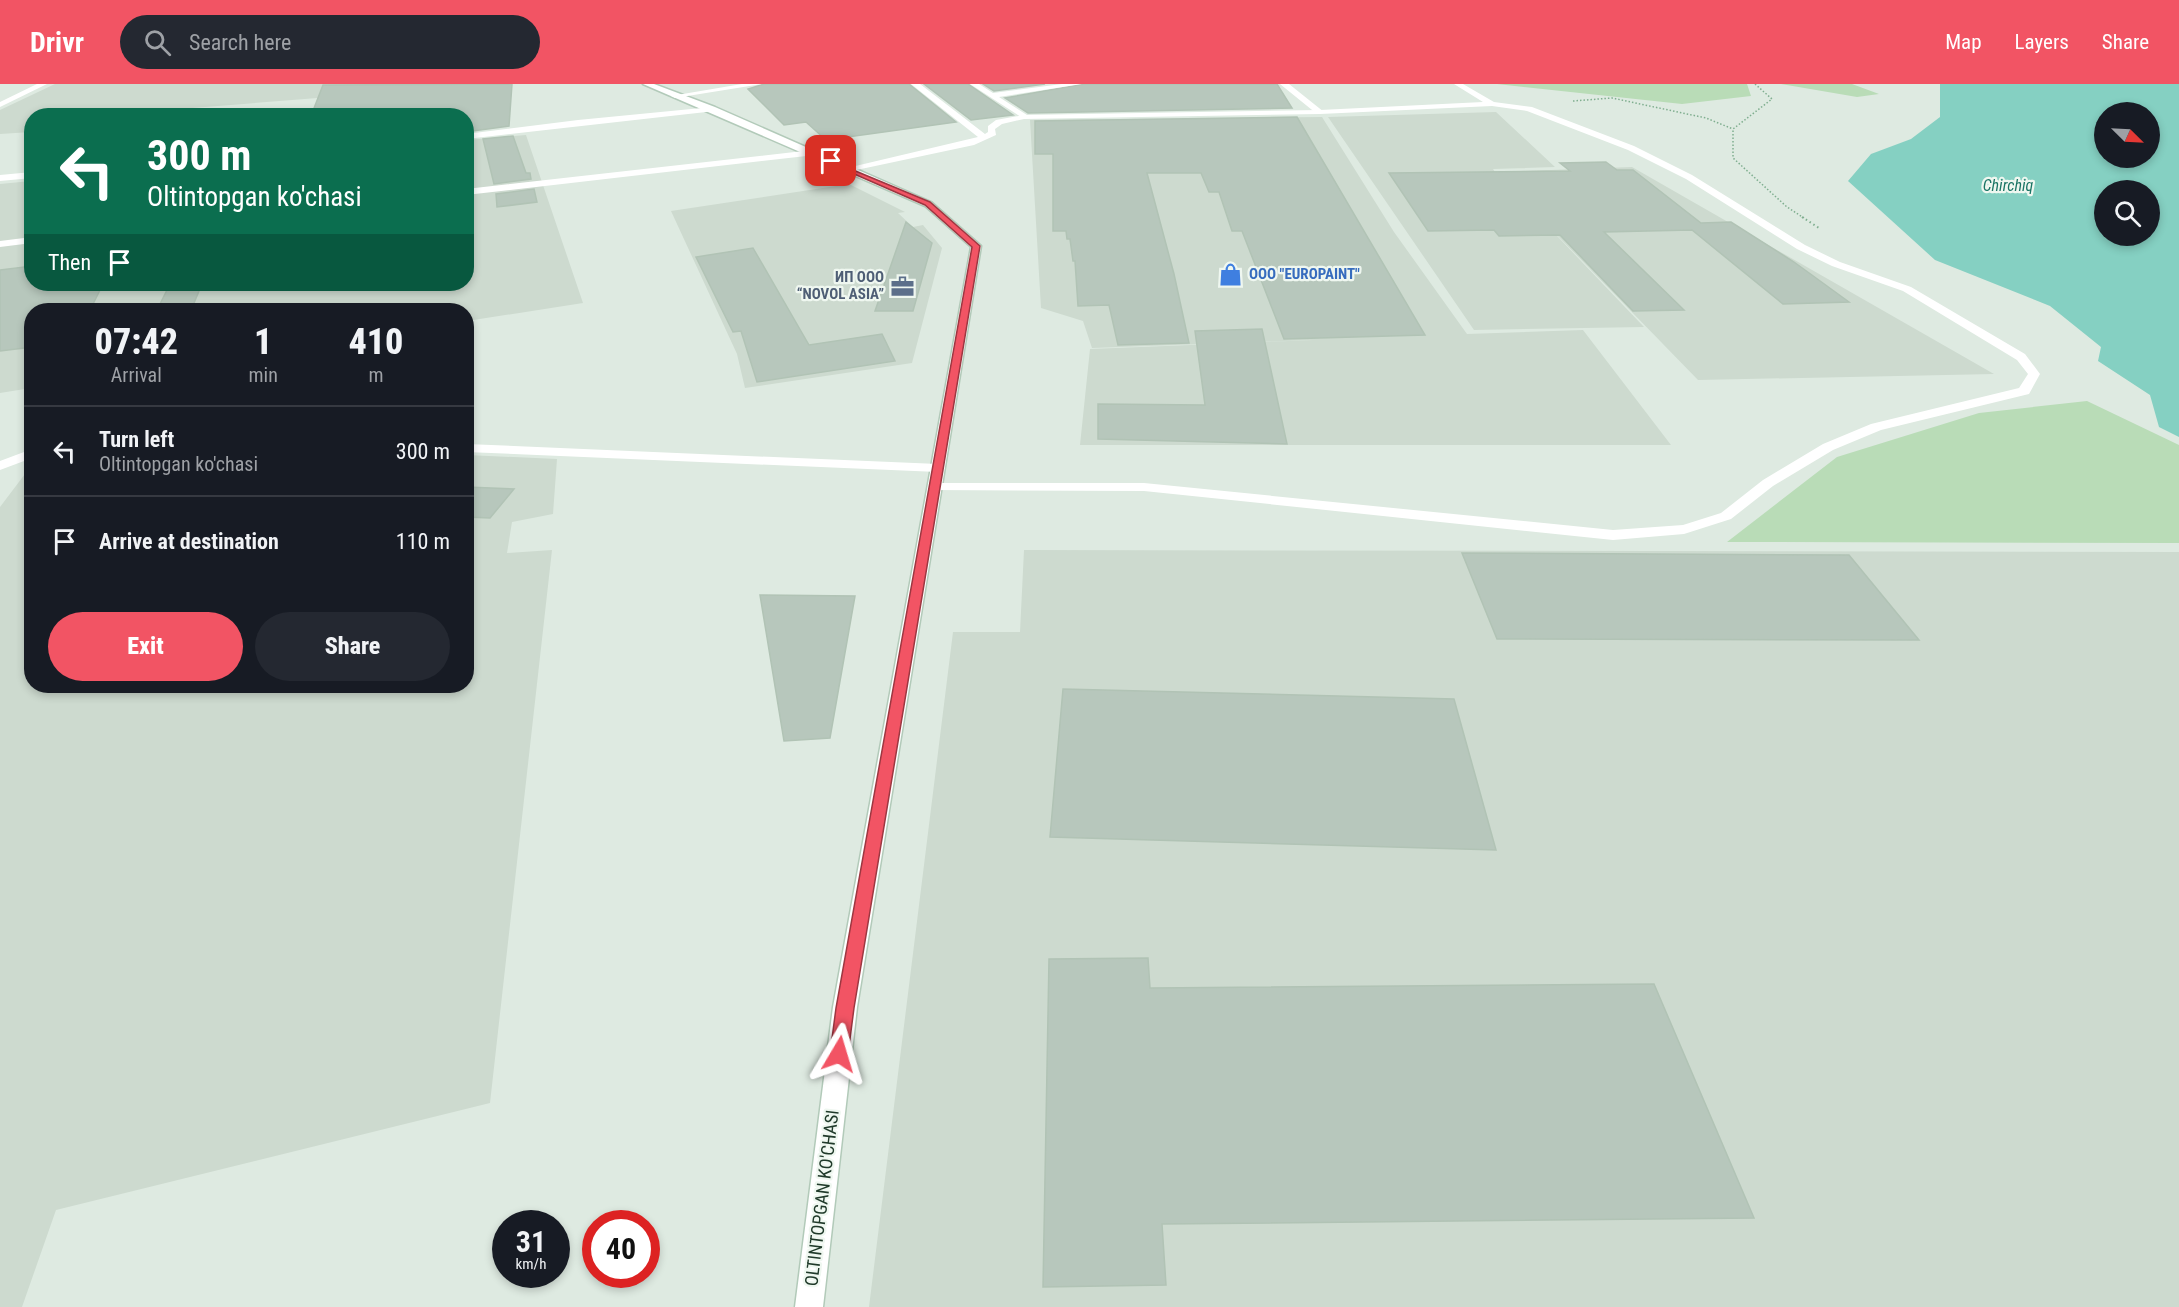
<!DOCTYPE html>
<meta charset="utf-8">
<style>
:root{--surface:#171b24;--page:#242831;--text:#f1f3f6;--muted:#9ea1a6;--line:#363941;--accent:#f25464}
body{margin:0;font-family:"Roboto Condensed",sans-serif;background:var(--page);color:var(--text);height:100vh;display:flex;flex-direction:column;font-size:22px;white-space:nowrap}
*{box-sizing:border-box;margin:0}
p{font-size:20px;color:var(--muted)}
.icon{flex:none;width:33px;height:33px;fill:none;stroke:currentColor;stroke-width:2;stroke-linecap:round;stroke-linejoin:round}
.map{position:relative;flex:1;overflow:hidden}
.drawer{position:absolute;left:24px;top:219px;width:450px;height:390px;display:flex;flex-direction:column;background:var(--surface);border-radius:24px;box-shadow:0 3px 9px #0003}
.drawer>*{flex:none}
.banner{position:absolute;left:24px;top:24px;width:450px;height:183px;border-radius:24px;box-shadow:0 3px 9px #0003;background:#0b6e4f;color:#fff;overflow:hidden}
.needle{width:39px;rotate:114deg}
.fabs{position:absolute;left:2094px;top:18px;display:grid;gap:12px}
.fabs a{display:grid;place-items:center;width:66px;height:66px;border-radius:50%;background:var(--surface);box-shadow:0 3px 9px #0003;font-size:30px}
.speed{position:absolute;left:492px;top:1126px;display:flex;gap:12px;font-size:30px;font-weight:700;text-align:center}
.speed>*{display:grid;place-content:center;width:78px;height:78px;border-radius:50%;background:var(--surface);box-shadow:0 3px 9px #0003;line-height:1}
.speed small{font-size:15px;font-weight:400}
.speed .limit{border:9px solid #d22;background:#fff;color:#111}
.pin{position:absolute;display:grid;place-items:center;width:51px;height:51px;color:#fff;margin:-26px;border-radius:12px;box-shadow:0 3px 9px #0006}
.me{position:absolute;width:66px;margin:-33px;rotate:7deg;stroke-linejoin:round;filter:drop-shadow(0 0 4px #0008)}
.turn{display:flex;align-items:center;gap:21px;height:126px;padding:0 24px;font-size:27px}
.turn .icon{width:78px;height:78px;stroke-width:2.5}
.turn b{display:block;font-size:42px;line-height:51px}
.then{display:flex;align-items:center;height:57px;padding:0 24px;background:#0003;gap:12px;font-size:22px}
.eta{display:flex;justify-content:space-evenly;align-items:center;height:102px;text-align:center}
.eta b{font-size:36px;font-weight:800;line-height:42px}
.button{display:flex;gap:12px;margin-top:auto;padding:12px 24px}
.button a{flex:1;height:69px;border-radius:36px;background:var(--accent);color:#fff;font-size:24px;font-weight:800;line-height:69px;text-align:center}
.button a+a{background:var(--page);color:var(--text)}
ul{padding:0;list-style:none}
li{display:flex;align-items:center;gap:18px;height:90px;padding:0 24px;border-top:2px solid var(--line)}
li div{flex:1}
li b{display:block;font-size:22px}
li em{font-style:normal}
header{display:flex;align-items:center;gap:36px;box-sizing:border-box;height:84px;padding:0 30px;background:var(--accent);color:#fff}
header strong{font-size:28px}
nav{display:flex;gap:33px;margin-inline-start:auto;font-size:21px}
.search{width:420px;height:54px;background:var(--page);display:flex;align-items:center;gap:15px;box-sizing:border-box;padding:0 21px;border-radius:33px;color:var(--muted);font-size:22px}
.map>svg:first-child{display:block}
</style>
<header>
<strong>Drivr</strong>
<div class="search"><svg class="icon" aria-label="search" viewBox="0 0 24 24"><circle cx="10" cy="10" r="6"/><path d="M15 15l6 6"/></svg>Search here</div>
<nav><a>Map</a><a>Layers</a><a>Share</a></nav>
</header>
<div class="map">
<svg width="2179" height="1223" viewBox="0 0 2179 1223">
<rect width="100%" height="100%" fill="#deeae1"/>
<path fill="#cddacf" d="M55,0h440l-392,31 -71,1 -1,16 -31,2v-24z
M1496,28l59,55 -62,2 2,3 137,-5 362,207 -296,6 -179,-184 125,131 -170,3 -146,-213z
M1322,33l72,115 73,102 116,-4 88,115h-591l10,-96 223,-9 -221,8 -9,-27 -42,-13 -11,-188z
M526,51l57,168 -116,18 -1,-11h-434l-1,78 -31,5v-209l31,-3 1,103h434l1,-144z
M849,100l56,28 -7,1 15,14 10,-2 19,23 -30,115 -167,25 -8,-34 -66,-143z
M467,371l90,4 -4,55 -41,8 -5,31 45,-3 -62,553 -434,107 -34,97h-22v-800l31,-41 1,220h434z
M1024,466l1155,2v755h-1310l84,-675h67z"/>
<path fill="#b9dcb7" d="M1497,0h250l4,12 -69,8z
M1781,0h71l27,10 -22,3z
M2087,317l92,44v98l-452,-1 110,-85 142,-44z"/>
<path fill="#85d0c2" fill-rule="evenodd" d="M1940,0h239v353l-20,-10 -9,-32 -52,-34 3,-14 -51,-41 -115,-46 -87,-79 23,-27 40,-15 29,-22zM2104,28h46v46h-46zM2104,106h46v46h-46z"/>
<path fill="#b7c7bc" stroke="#b1c3b5" stroke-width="1.5" d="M512,0l-3,42 -43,6v-16h-155l12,-31z
M764,0h145l47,38 -130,18 -20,-18 -22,3 -36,-36z
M924,0h44l45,31 -42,5z
M983,0h62l-51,7z
M1084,0h193l15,24 -264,5 -23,-15z
M1297,33l128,218 -141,4 -42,-108h-10l-13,-39h-10l-8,-19h-54l27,101 15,69 -71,2 -9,-40 -31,1 -3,-45h-2l-3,-22h-3l-1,-8h-13v-77h-18v-33z
M513,52l13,37h4l1,6 -37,5 -11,-45z
M1606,78l11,8h16l68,53 30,-1 63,40 55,40 -66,2 -91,-74 -88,2 80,78 -51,1 -73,-76 -61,1 -5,-6 -66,1 -39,-58 181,-2 -10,-8z
M534,105l3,13 -40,5 -1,-13z
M906,138l26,21 -19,68h-38z
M753,164l56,97 73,-11 13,27 -138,21 -16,-51 -8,1 -37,-75z
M32,182v18h71l-13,26h-58v37l-32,4v-81z
M170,200h32l-11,26h-34z
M1262,245l25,115 -189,-5v-35l107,1 -10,-74z
M466,403l48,2 -24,29 -24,-1z
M1462,469l387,2 70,85 -422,-1z
M760,511l95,1 -25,142 -46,3z
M1063,605l391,10 42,151 -446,-13z
M1148,874l2,30 504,-4 100,234 -592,6 4,61 -123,2 6,-328z"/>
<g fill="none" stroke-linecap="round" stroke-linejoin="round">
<defs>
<path id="secondary" d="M643,0h11l61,23 216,95 50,44 -124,761 -34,300h-28l38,-300 138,-760 -46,-41z"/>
</defs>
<use href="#secondary" stroke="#b2cab9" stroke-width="3"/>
<path stroke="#7fae8f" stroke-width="1.5" stroke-dasharray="1.5 2" stroke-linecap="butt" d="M1755,0l17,15 -39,30v29l54,49 17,11
M1573,17l39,-3 94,20 27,11"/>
<path stroke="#7fae8f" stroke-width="2" stroke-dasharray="1.5 3" stroke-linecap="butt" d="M1802,133l17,11"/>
<path fill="#fff" fill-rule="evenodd" d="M911,0h9l65,50 3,-2v-6l8,-6 28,-5 296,-5 163,-8 -29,-18h9l31,18 38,5 102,39 58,29 113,70 35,17 71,25 114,67 15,20 -11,20 -148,36 -48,20 -60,36 -42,33 -47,15 -71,6 -469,-49 -214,-1 -2,-3 2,-3 5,-1h209l469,47 70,-5 38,-12 42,-33 60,-36 48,-20 148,-36 9,-14 -11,-14 -114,-69 -71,-25 -35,-17 -111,-70 -58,-29 -101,-39 -35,-5 -172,8 -296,5 -22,5 -7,5 1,6 -22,10 -127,27v-4l131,-31z
M712,23l3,4 -249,28v-5l112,-14z
M812,66l3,5 -349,40v-6z
M32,88v6l-32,3v-6z
M32,153v6l-32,4v-6z
M466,360l472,20 7,4 -7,4 -472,-20z
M32,365v9l-32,12v-9z"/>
<path fill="#fff" fill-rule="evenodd" d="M37,0h10l-47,23v-5z
M742,0h20l-87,14 -4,-2z
M970,0h9l14,9 69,-9h20l-83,13 28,18 -3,4z
M1280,0h9l35,28 -7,2z"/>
<use href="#secondary" fill="#fff" fill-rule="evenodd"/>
</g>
<path fill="#f25464" stroke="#9d3741" stroke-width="1.5" d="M829,76l101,42 50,44 -126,762 -6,46 -2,5 -7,3 -6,-3 -3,-5 6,-46 136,-761 -47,-42 -96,-42z"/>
<defs>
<symbol id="shop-bare" viewBox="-9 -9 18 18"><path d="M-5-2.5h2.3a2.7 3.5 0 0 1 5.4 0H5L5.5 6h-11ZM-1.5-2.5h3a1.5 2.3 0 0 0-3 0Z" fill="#3f7fe0" stroke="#eff7f0" stroke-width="2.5" paint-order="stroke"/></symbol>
<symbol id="office-bare" viewBox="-9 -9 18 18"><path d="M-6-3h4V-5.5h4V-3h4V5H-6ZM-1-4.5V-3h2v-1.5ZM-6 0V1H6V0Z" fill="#5c6f8a" stroke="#eff7f0" stroke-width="2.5" paint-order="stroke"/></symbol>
</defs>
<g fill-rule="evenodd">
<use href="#shop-bare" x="1214" y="174" width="33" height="33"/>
<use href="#office-bare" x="886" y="186" width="33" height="33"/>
</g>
<g text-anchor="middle" stroke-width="4.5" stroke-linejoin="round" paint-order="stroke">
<g font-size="15" font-weight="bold" fill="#366cbe" stroke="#eff7f0" text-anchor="start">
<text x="1249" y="195">OOO "EUROPAINT"</text>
</g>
<g font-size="15" font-weight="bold" fill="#4e5e75" stroke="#eff7f0" text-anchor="end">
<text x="884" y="198">ИП ООО<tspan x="884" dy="17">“NOVOL ASIA”</tspan></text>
</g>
<g font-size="16" font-style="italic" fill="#1a7565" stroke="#eff7f0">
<text x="2008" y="107">Chirchiq</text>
</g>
<g font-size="18" fill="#203a2a" stroke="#eff7f0">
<text transform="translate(822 1114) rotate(-83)" y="6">OLTINTOPGAN KO'CHASI</text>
</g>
</g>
</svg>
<div class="fabs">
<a><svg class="needle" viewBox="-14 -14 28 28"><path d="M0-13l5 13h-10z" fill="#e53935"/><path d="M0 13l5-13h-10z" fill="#9ea1a6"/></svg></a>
<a><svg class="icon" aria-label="search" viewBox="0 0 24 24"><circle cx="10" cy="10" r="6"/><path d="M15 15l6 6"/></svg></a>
</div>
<div class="speed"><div>31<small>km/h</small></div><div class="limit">40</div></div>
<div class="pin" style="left:831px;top:77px;background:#d93025"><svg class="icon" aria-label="arrive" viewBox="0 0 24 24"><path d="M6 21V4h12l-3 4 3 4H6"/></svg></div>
<svg class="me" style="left:839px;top:970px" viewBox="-20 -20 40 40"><path d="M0-17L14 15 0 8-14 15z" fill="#f25464" stroke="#fff" stroke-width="4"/></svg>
<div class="banner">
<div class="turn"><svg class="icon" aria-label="left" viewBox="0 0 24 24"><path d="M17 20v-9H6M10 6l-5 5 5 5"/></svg><div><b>300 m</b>Oltintopgan ko'chasi</div></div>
<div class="then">Then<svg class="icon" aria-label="arrive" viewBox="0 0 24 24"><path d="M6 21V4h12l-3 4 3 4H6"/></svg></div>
</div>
<section class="drawer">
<div class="eta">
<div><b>07:42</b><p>Arrival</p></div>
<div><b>1</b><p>min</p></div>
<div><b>410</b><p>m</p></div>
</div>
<ul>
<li><svg class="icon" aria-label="left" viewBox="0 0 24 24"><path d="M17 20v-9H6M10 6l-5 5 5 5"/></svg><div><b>Turn left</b><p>Oltintopgan ko'chasi</p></div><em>300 m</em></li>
<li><svg class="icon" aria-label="arrive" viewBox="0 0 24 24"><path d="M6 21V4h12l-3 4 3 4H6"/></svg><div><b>Arrive at destination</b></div><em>110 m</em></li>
</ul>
<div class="button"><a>Exit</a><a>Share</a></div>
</section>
</div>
